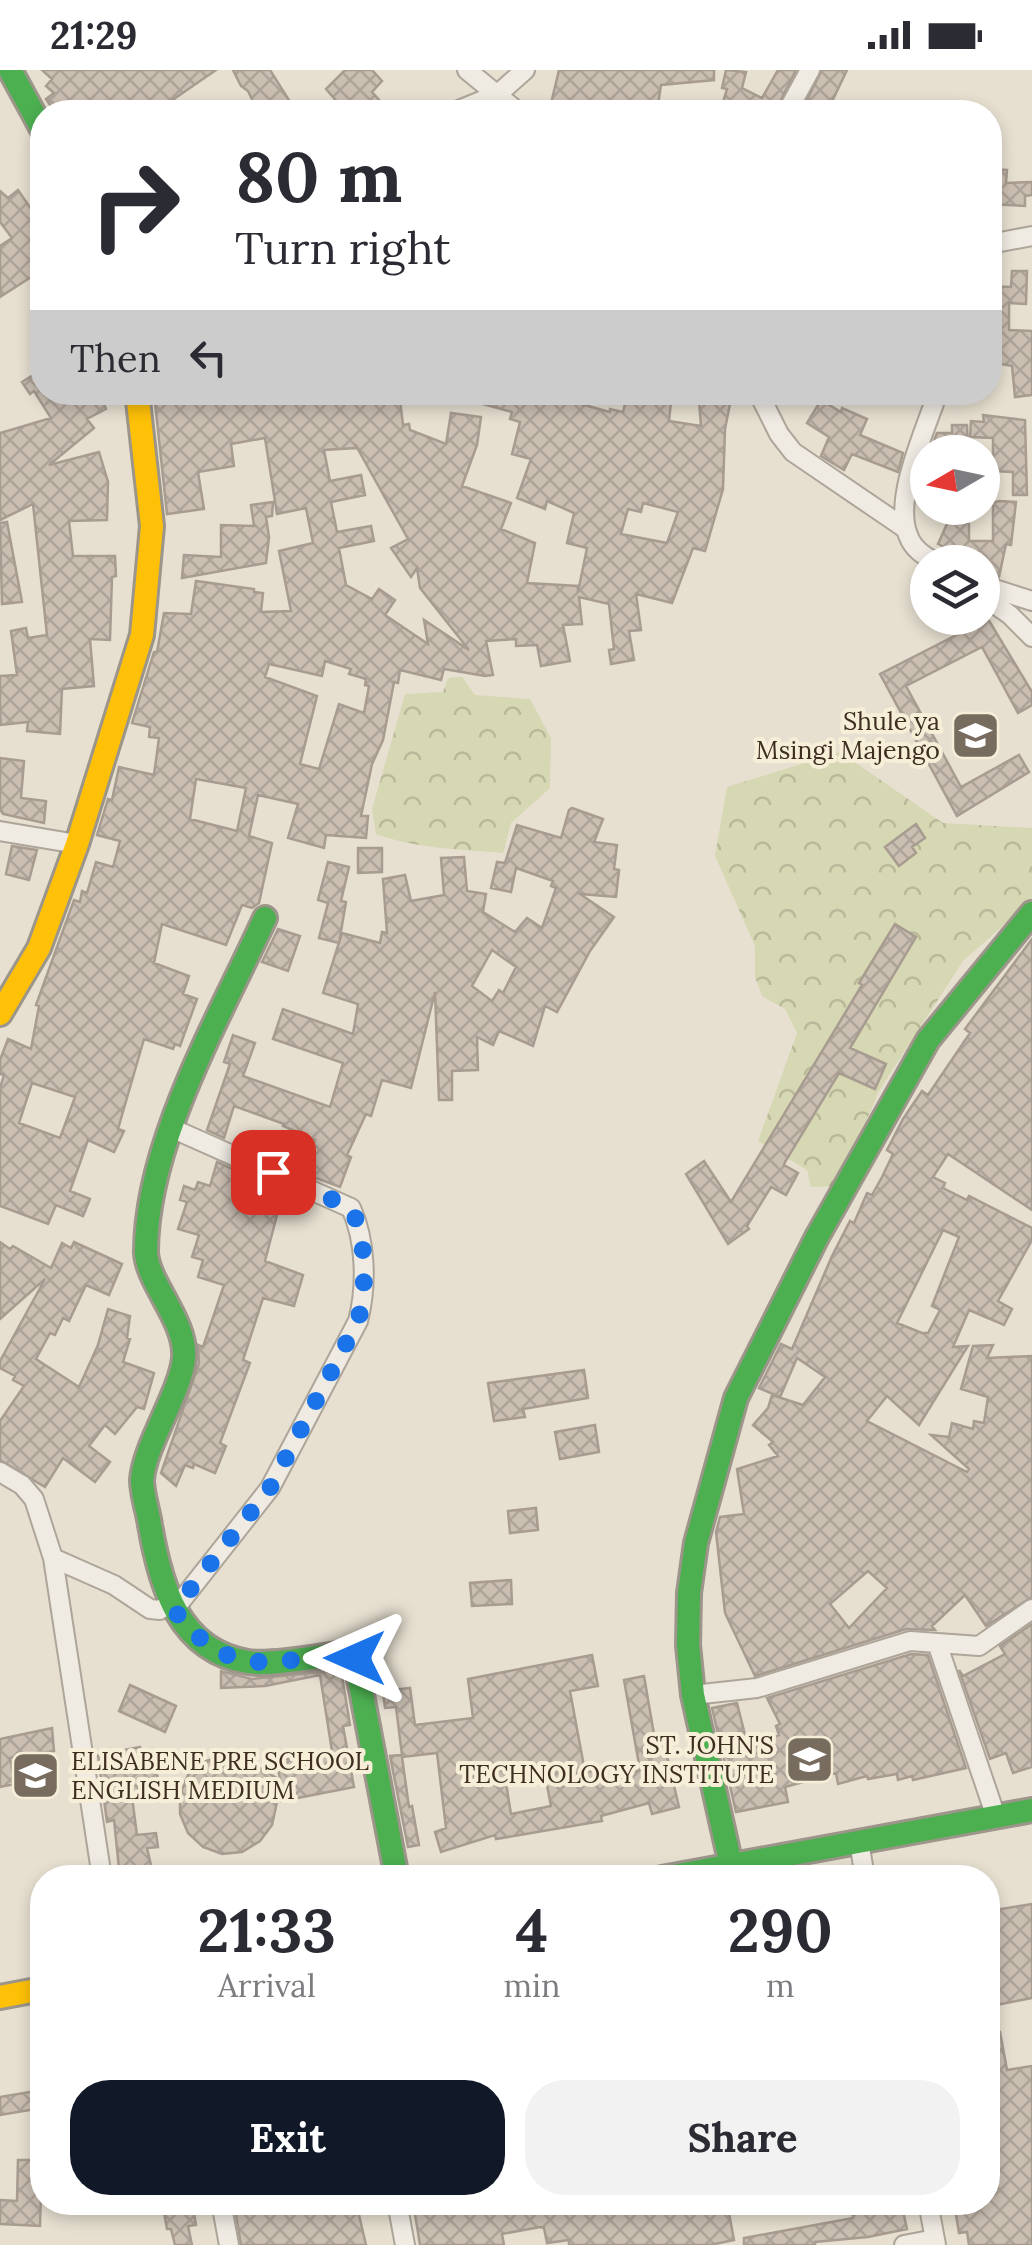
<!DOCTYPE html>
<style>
:root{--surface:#fff;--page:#f2f2f3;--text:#2b2b33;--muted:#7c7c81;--accent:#111827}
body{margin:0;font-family:Lora,serif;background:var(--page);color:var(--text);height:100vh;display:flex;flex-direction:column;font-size:38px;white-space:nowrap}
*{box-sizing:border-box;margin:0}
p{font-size:32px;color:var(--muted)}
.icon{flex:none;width:55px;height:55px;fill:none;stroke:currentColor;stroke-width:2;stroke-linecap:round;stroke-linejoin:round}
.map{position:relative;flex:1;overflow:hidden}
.side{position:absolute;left:30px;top:1795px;width:970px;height:350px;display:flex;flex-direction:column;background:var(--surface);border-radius:40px;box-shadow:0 5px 15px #0003}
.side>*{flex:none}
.top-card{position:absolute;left:30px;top:30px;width:972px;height:305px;border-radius:40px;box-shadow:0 5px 15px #0003;background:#fff;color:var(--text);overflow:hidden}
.needle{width:65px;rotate:261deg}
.tools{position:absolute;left:910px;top:365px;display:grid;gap:20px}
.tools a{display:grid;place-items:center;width:90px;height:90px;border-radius:50%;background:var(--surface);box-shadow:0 5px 15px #0003;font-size:50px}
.pin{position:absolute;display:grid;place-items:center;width:85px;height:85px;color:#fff;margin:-42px;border-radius:20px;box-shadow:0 5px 15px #0006}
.me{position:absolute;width:110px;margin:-55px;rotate:270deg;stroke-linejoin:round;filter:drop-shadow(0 0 8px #0008)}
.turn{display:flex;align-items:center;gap:35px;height:210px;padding:0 40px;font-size:45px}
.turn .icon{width:130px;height:130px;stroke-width:2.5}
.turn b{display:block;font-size:70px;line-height:85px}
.then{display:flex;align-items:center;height:95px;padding:0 40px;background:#0003;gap:20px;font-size:38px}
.eta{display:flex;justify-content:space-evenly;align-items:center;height:170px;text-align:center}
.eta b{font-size:60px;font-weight:700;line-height:70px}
.action{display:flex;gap:20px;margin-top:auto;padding:20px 40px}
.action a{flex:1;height:115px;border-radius:40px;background:var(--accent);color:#fff;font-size:40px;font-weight:700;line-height:115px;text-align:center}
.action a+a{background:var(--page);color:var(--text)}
.status{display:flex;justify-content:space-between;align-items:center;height:70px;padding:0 50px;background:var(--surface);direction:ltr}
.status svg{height:28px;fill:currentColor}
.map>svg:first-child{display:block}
</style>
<div class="status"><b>21:29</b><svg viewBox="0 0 49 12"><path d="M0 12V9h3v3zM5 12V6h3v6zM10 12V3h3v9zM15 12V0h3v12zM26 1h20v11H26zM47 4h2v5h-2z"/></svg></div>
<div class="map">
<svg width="1032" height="2175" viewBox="0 0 1032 2175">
<defs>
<pattern id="forest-crowns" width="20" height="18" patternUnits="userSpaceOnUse" patternTransform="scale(2.5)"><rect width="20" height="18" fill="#d6d7b3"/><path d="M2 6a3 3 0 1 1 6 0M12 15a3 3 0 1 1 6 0" fill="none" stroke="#b9b99a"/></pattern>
<pattern id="building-cross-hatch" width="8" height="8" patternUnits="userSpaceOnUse" patternTransform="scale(2.5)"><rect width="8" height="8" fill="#cbbfb2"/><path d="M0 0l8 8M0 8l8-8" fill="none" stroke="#afa499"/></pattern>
</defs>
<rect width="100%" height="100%" fill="#e7e0d1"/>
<path fill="url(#forest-crowns)" d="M462,607l13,18 55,4 21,39 -1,50 -39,35 -8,30c-44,-4 -85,-4 -127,-19l-4,-25 33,-115 38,-2 5,-14z
M840,682l103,71 89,5v72l-69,61 -84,130 -40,95 -28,1 -4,-17 -49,-29 39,-108 -12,-24 -23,-13 -7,-19v-31l-40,-90 12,-69z"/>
<path fill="url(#building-cross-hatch)" stroke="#a89c90" stroke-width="2.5" fill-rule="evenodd" d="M42,0h174l-45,31 7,11h-66l-7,-11 -19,11h-31l-9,-13 8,-6 -8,-7 6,-7z
M233,0h37l24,38 -7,4h-29l-10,-21 -7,-5z
M345,0h27l10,11 -10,11 18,20h-44l-20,-23z
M559,0h155v10l-53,5 -3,20 -4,-1 -4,8h-101z
M726,0l20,2 -4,16 20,10 16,-28h18l-21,42h-55l7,-23 -5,-1z
M822,0h25l-20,42h-26z
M990,99l17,1 -1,13 26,-1v13l-7,1v10l-35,-2z
M18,120l20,29 4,-3v54l-42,27v-51l12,-8 -12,-16v-31l8,7z
M1012,201h15l-1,33 -17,-1v27l23,1v64l-17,2 -3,-31 -22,-4v-76l21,1z
M42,299v23h58l6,17 -19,10 7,9 -45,37 50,-13 9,30 -1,38 -38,1 4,35h42l1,20 -4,1 -2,63 -20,-1 4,47 -32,3 -2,45 -33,-3 1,-9 -27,3 -1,-12v-37l17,-1 -6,-44 15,-3 2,10 19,-3 -14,-131 -33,16v-87l51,-15 -17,-27 -4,3 -8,-12z
M399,322l4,33 6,-1 1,6 36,14 5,-31 30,4 -4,28 -15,41 49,17 -10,26 34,14 -8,40 51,3v6l9,-44 -20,-5 7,-30 -27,-12 -2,8 -28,-11 14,-39 -19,-5 8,-32 -10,-3 2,-7 -55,-15v-5h103l7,2 -1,6 44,12v-3l13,3 5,-20h44l-3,29 32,5 -2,-25 32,-2 -6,30 -2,60 -18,62 -12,-3 -21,55 -36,-9 5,36 -12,1 5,29 -23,4 -2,-14 5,-1 -5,-45 -30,-7 3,27 -19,1 7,36 -29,5 -4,-21 -21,1v-7l-30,2 7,34 -8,1 -41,-7 -3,11 -41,-10 -2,13 -4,-1 -11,58 -11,24 -11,52h7l-2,22 -40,-3 -2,13 -36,-10 10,-34 -40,-9 -9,41 23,7 -13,60 -7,5 -10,-3 -16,40 -64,-21 -8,39 35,13 -6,18 14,5 -17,47 -5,-2 -2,5 -29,-10 -26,90 6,2 -10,21 -26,-12 -18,51 20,8 -7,17 -27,-11 -8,19 -48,-18v-118l4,-13 -4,-1v-14l8,-21 23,10 8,-43 -3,-1 38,-105 6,2 2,-11 5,2 9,-31 17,5 7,-26 -23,-6 11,-36 4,1 7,-33 35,8 5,-37 -10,-1 1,-10 -18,-4 22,-71h3l7,-39 27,1 5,-33 58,8v3l9,1 -2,19 30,-1 -12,-60 34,-8 -7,-35 -29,6 -12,-76 -34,6 3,22 -36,6 6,37 -37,5 -13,-121zM355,374l53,95 -17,9 20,29 6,-9 3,20 49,62 -45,-30 4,24 -43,-29 10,-15 -16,-11 -7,10 -26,-14 -7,-37 35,-7 -3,-15 -34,6 -6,-30 34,-7 -4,-20 -31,6 -6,-31 32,-2zM643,433l35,9 -11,31 -46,-9 7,-25 13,3zM325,591l26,8 -2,5 17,5 -1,6 4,1 -5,27 -25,-9 -20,65 -19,-5 17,-68 -52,-19 4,-13 53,12zM196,709l50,9 -9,43 -47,-12zM32,1013l43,14 -15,41 -41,-15z
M821,330l20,12 1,-4 25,11 -7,16 43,18 -5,19 -46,-18 -8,16 -23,-14 8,-19 -22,-14z
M983,345l42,5 2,75h-14v-23l-20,-1v-33l-23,-1 1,-16 13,1z
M952,355h15l1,27h-38l7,-19h15z
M999,431l17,1 -5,43 -5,-1 -7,33 -17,-7v-8h-7l-37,-18 13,-29 18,9v17h24v-38z
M273,432l-1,14 -6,1 3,20 -3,26 -84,15 2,-23 37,2v-32l33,1 -3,-21z
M7,452l15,80 -20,2 -2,-81z
M988,549l44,73v13l-14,8 -36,-66 -76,39 55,101 58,-32 10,17 -72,44 -77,-142z
M0,688l24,3 -3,37 25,3 -2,22 -41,-9 -3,-5z
M572,738l31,11 -9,23 23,3 -3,24 5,1 -3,27 -36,-3 34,23 -24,34 -33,61 -12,-6 -12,40 -34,-15 -6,14 -16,-8 1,33 -26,1v29h-13l-4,-108 -24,96 -29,-8 -11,36 -5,-2 -19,41 4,2 -11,30 -35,-13 10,-34 -32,-14 1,-2 -50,-18 -10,32 -17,-8 23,-66 -6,-2 9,-27 22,8 -12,33 87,31 13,-44 -70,-24 10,-30 70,25 5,-30 -35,-11 19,-60 38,10 2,-11 5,1 -4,-54 22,-4 6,26 33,-6 -3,-37 23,-1 3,34 19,3 -3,18 32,20 12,-14 15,10 14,-40 -5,-2 2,-5 -37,-13 -5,24 -20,-4 6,-26 8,1 12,-38 44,13 8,-28zM492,880l24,17 -13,26 -4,-3 -7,11 -20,-15z
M916,754l9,14 -13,9 4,6 -17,13 -14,-19z
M12,776l25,4 -8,30 -23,-6z
M358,778h24v24l-24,1z
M328,792l21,5 -8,34 5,1 -7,41 -20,-5 9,-35 -10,-3z
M895,854l21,13 -66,111 36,16 -11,25 -36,-16 -54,89 -1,3 14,8 -12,22 -15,-8 -24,39 2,3 -21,15 -42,-70 18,-13 27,41 131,-217 -3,-2z
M278,859l22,7 -12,35 -26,-9z
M1032,869v271l-84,-56 -15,23 12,6 -2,5 24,12 2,-4 63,32v12l-34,61 14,8 -8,16 -35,-15 -16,37 15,-1 -49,79 -32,-29 -20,25 100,51 2,-3 -38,-34 18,2 3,-14 21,6 1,-8 10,2 4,-26 -27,-8 12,-43 20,-1 -6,13 45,-2v241l-46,29 -21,-31 -33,31 3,4 -29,-1 -151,47 -30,-63 -9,-81 4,-15 24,-3 -7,-45 41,-13 -9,-11 4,-3 -20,-17 15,-17 4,-13 31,10 22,-28 -28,-19 -17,39 -21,-9 22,-44 11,5 40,-93 18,-35 4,2 13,-30 5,2 10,-18 11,-23 -6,-4 16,-31 19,-28 6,4 42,-62 -5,-4zM943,1160l16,7 -27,69 8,4 -12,23h-6l-25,-10zM868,1501l19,17 -38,40 -19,-24z
M217,1092l66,30 -18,69 38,14 -9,31 -31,-8 -20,62 7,3 -30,80 6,3 -11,27 -21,-9 -1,4 -8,-3 -9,21 -15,-13 38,-110 -1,-18 5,2 21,-62 -26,-8 5,-17 -11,-3 7,-22 -21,-6 9,-27 -7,-2 4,-14 11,4 3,-8 12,4z
M0,1172l10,7 3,-3 38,22 11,-25 9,5 3,-6 48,22 -13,31 -23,-10 -17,36 -6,-3 -8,17 -5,-2 -14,26 43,28 19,-42 10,-36 22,7 -3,22 3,1 -7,23 31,11 -10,36 -7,-2 -22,27 -10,-9 -16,21 21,16 -15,20 -32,-24 -18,29 -45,-27v-39l24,-35 -11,-6 2,-4 -15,-8v-7l45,-82 -45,40z
M584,1300l4,28 -65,11 2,8 -31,4 -6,-38z
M595,1355l4,27 -39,7 -5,-27z
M536,1438l2,22 -28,3 -2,-22z
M511,1510l1,24 -40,2 -2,-23z
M1032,1554v143l-19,6 -7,-20 -16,6 -31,-89 4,6 42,-22 -5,-8z
M911,1584l17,1 38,113 -53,12 -1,-4 -14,4 -1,-6 -29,5 -1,-3 -29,8 -2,-11 -51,14 3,15 -52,10 -24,-104 25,-5 9,36 4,-1 2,7 27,-10 -3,-9 4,-2 -13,-26z
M592,1585l6,31 -28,5 15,81 9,-1 2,11 44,-12 -16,-90 20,-4 12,70 8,-3 15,64 -27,7 -3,-11 -48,13 1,5 -106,18 -1,-4 -54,17 -6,-20 11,-4 -9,-75 -35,4 7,50 3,-1 7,39 -11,2 -18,-91 12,-1 -6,-48 -11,1 -2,-17 27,-3 5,37 58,-7 -5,-39zM545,1705l6,31 -40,8 -5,-31z
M341,1600l9,55 -7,1 11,61 -77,15 -5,23 -12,16 -18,11 -20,2 -19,-7 -15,-14 -8,-19v-20l8,-19 15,-13 20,-7 20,3 37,22 -3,-19 55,-10 -12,-76 -55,11 -44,2v-17l31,8z
M130,1615l46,21 -11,26 -46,-21z
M52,1658l2,23 -44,7 5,26 -15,3v-48z
M140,1677l4,18 11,-2 5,29 -28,5 5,38 19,-2 2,14 -11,1 7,30h-34l-6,-58 -7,2 -9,-67z
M1032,1834v94l-41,8 -3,-95z
M1000,1962l7,38 25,-4v179h-63l-2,-13 -8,1 -5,-31h34v-168z
M42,2020v18l-42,7v-18z
M18,2090h24l-2,66 -40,-2v-24l17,1z
M162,2132h30l4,23 -8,1 4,19h-17l-4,-16h-4z
M265,2132h91l10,43h-125l-6,-37z
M413,2132h314l7,38 -24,5h-141v-5l-22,3 -3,-15 -4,-1 -38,7 2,11h-84z
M850,2132h51l6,27 -39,8 -53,5v3h-71v-7l109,-20z"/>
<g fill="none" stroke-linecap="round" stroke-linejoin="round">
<defs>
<path id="street" d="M467,0l51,42
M454,42l44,-18 27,-24
M787,42l23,-42
M990,174l42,-8
M758,322l21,42 14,18 113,77
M935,492c-12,-7 -22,-13 -27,-27 -15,-37 18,-106 30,-143
M982,515l50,16
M982,525l28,20 22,22
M0,761l77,13
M169,1057l182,81c15,33 16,78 7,113l-88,167 -96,122
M0,1402l22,13 12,14 19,59 49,320
M53,1488l61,27 36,24 10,1 9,-7
M937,1573l59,174
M693,1625l64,-7 153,-47 69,5 53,-37
M859,1771l6,37
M221,2132l8,43
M397,2132l8,43
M928,2132l8,43
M904,2175l31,-6"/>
<path id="fast" d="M10,0l32,59
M265,848c-45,99 -119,224 -119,334 1,31 41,69 38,106 -3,34 -40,88 -42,122 0,14 6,31 8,45 10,59 28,126 98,137 23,4 72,-6 98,-9l9,5 42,220
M731,1795l-38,-170 -5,-50 1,-52 7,-50 40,-145 81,-161 111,-197 104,-127
M662,1808l370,-68"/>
<path id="slow" d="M0,944l39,-66 38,-104 65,-209 10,-109 -15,-134
M0,1927l42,-8"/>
</defs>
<use href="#street" stroke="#ada599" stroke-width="22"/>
<use href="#fast" stroke="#9c958a" stroke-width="28"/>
<use href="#slow" stroke="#9c958a" stroke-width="28"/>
<use href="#street" stroke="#efebe3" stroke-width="18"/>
<use href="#fast" stroke="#4caf50" stroke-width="22"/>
<use href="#slow" stroke="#ffc107" stroke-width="22"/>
</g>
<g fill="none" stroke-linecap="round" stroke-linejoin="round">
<path stroke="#1a73e8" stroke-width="18" stroke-dasharray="0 32.4" d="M273,1102l78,36c16,32 16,79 7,113l-88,167 -96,122c55,70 93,52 172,43l9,5"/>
</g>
<defs>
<symbol id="school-square" viewBox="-11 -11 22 22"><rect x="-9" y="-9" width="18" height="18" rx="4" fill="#786c5e" stroke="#f7eed8"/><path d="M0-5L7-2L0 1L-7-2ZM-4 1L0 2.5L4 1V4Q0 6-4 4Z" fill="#fff"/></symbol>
<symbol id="university-square" viewBox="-11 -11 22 22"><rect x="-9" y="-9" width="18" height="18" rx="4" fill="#786c5e" stroke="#f7eed8"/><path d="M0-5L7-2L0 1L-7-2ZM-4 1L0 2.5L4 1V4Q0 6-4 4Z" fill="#fff"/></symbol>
</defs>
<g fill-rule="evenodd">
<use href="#school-square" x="948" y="638" width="55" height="55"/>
<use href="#university-square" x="782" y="1662" width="55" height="55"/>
<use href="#school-square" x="8" y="1678" width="55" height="55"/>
</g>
<g text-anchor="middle" stroke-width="8" stroke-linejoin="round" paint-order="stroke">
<g font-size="25" fill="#3d2e20" stroke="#f7eed8" text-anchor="end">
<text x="940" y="660">Shule ya<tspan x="940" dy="29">Msingi Majengo</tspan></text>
<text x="774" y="1684">ST. JOHN'S<tspan x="774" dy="29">TECHNOLOGY INSTITUTE</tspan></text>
<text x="71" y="1700" text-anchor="start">ELISABENE PRE SCHOOL<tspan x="71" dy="29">ENGLISH MEDIUM</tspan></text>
</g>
</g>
</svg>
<div class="tools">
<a><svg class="needle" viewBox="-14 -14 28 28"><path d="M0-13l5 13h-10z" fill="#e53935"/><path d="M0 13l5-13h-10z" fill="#7c7c81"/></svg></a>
<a><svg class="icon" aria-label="layers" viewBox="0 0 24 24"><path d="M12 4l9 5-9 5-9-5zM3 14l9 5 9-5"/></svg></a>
</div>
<div class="pin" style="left:273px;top:1102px;background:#d93025"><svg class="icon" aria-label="arrive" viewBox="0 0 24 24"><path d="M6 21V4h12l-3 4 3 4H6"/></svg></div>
<svg class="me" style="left:355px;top:1588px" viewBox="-20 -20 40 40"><path d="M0-17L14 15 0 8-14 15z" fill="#1a73e8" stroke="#fff" stroke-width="4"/></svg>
<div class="top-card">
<div class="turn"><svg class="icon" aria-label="right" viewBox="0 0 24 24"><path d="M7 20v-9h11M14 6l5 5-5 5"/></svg><div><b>80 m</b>Turn right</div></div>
<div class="then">Then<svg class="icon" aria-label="left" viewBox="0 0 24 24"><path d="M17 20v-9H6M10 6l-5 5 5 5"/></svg></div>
</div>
<section class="side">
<div class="eta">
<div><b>21:33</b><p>Arrival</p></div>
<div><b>4</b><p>min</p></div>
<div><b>290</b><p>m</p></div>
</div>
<div class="action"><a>Exit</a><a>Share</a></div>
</section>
</div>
